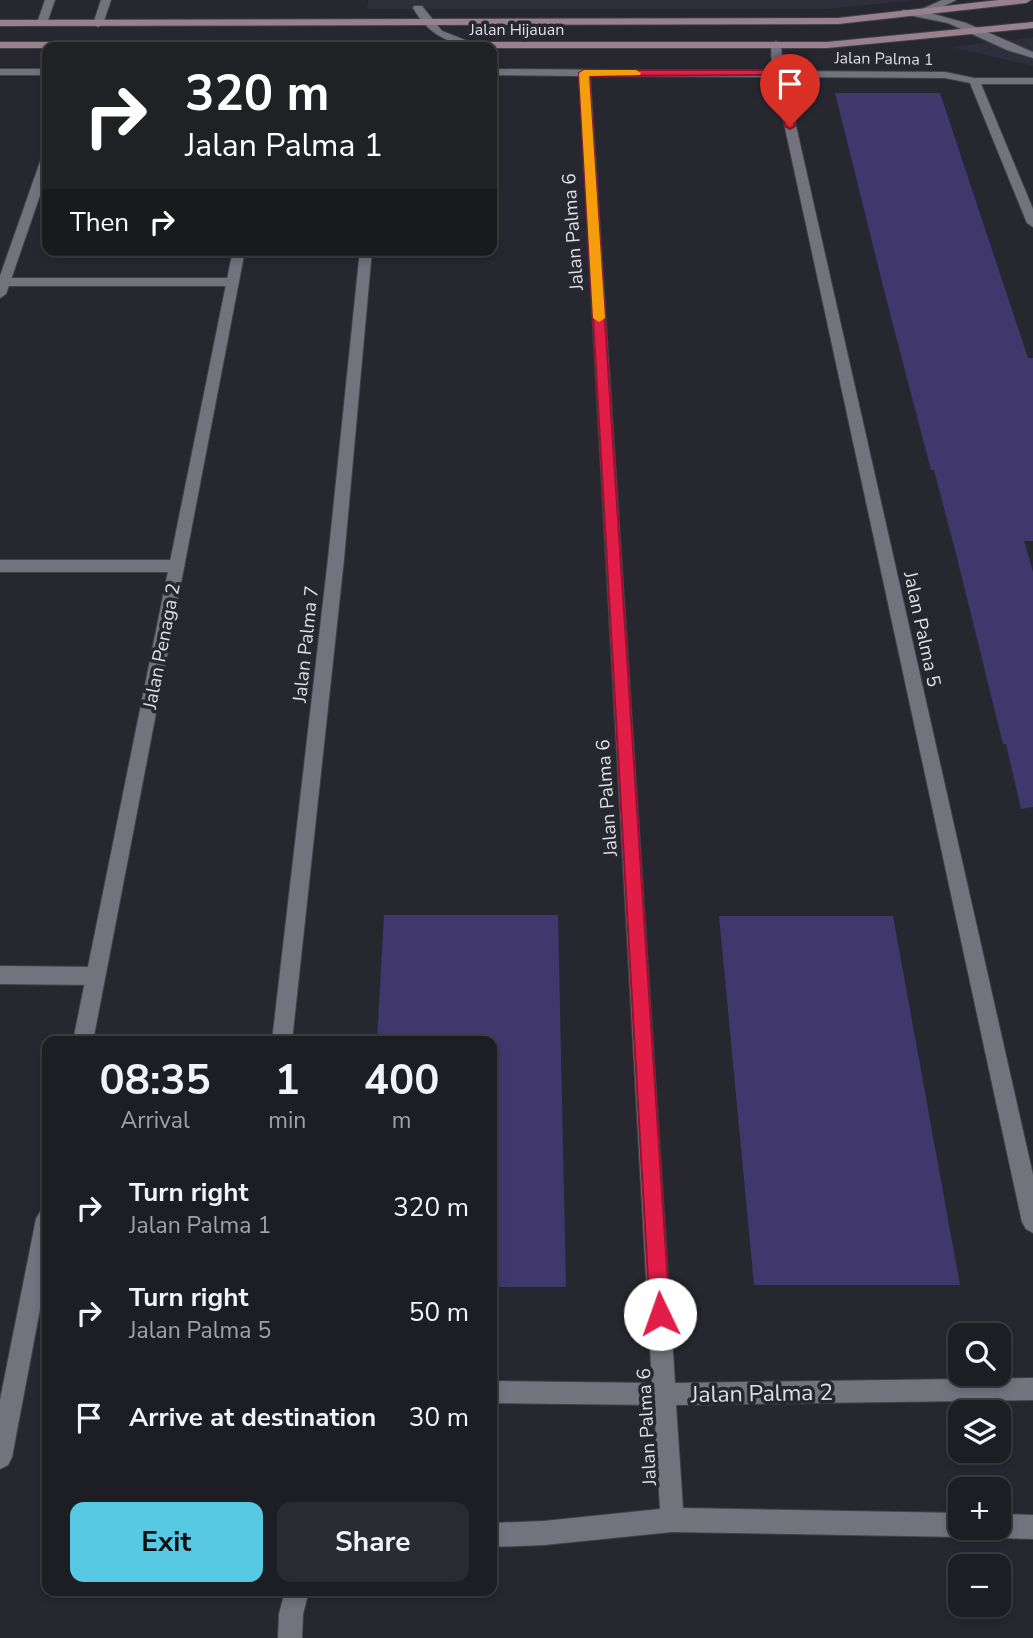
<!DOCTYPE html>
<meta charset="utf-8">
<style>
:root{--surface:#1d1d24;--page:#2a2a31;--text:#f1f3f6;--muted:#a0a2a6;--line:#3b3b41;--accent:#57c9e2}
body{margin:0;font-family:"Nunito Sans",sans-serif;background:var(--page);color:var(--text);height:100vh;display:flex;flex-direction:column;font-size:26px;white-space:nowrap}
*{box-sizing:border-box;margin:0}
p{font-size:23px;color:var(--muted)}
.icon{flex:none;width:38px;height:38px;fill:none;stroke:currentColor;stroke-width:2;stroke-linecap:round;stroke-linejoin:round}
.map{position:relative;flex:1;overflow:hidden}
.details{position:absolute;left:42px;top:1036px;width:455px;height:560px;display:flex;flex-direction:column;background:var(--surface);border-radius:14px;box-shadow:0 4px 10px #0003,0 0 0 2px var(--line)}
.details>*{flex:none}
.guide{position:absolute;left:42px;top:42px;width:455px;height:214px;border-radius:14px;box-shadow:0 4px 10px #0003,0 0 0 2px var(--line);background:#202124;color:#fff;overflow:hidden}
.buttons{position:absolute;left:948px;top:1323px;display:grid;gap:14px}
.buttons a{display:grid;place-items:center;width:63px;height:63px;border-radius:14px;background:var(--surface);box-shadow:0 4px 10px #0003,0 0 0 2px var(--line);font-size:35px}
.pin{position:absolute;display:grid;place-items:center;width:60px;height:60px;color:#fff;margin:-72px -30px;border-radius:50% 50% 50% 0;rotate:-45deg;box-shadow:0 0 7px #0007}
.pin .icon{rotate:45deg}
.me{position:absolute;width:77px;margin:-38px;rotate:357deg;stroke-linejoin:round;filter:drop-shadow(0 0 5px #0008)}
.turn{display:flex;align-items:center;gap:24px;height:147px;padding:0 28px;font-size:32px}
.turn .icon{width:91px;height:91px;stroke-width:2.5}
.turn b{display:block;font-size:49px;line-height:60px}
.then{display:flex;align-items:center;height:66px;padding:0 28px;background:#0003;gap:14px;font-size:26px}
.eta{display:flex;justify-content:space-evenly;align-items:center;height:119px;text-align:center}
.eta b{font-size:42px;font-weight:700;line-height:49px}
.primary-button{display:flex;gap:14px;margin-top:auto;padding:14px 28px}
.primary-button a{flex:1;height:80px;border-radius:14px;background:var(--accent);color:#111;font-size:28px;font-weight:700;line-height:80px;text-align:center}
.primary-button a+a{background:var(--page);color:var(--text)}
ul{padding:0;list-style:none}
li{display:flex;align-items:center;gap:21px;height:105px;padding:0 28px}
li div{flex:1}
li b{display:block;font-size:26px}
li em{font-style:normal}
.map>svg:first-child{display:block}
</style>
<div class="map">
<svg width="1033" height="1638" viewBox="0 0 1033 1638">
<rect width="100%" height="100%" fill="#272730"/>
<path fill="#2e2e3d" d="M368,0h546l-86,9h-461z
M1033,37v29l-82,-19 42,-5z"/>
<path fill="#40376d" d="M835,93h105l88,265h5v183h-9l9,31v235l-12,2 -15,-65h-3l-46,-186 -23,-88h-3l-45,-172z
M384,915h174l8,372h-74v-246h-115z
M719,916h174l67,369h-206z"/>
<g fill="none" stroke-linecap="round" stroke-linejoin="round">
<defs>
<path id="lane" d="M0,278h233l6,4 -6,4h-233z
M0,560h177l8,6 -8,6h-177z
M0,966l96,1 7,3 2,6 -2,6 -7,3 -96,-1z"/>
<path id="street" d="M45,0h10l-8,23 -5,3 -5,-3z
M101,0h10l-8,24 -5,3 -5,-3z
M942,0h14l-26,13 36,10 67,29v6l-26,-8 -59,-27 -50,-10 5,-3 19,2v-3z
M414,6h8l20,25 33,13 -5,3c-28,-7 -42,-14 -57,-39z
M776,41l5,3 2,27 162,1 29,6h59v6h-52l52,125v18l-6,-4 -57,-140 -25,-5 -160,-1 248,1098v58l-7,-4 -4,-7 -248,-1145 -184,-1 85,1307 358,-5v22l-357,5 7,103 278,5v15h11l-3,5 -8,4 -289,-5 -128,13 -52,2v-24l52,-2 116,-12 -6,-104 -162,-2v-22l160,2 -73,-1307 -87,-1v-6l280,2 -1,-27z
M0,69h47v6h-47z
M47,156v19l-41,119 -6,4v-22l41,-117z
M233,250h12l-152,791h-20z
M360,250h12l-28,309 -52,482h-20l56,-482z
M47,1208v64l-35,185 -4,8 -8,4v-69l36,-181 4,-7z
M999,1514l34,1v24l-34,-1 -8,-4 -3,-6h11z
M285,1591h24l-6,23 -1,24h-24l1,-24z"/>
<path id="secondary" d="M999,0h32l-5,3 -188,21 -838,2v-6l838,-2z
M1033,22v6l-206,20h-827v-6h827z"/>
</defs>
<use href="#lane" stroke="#424249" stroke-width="2"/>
<use href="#street" stroke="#424249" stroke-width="2"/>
<use href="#secondary" stroke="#424249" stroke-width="2"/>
<use href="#lane" fill="#73737e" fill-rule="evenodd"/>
<use href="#street" fill="#73737e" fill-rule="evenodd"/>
<use href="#secondary" fill="#99808f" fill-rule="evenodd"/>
</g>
<path fill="#e11d48" stroke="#92132f" stroke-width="2" d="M584,70h198l13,56 -5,3 -5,-3 -11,-51 -185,1 81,1238 -3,7 -7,3 -7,-3 -3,-7 -71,-1241z"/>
<path fill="#f59e0b" d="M636,70l5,3 -1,2 -51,1 16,242 -6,4 -6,-4 -14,-245 5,-3z"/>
<g text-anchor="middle" stroke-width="7" stroke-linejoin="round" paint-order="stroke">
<g font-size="16" fill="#dfdfe5" stroke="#272730">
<text x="517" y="35">Jalan Hijauan</text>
<text transform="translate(884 58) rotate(1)" y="6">Jalan Palma 1</text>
</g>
<g font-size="19" fill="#dfdfe5" stroke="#272730">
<text transform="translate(572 232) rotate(-94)" y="7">Jalan Palma 6</text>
<text transform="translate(923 629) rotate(78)" y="7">Jalan Palma 5</text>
<text transform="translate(305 644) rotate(-84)" y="7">Jalan Palma 7</text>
<text transform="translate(161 646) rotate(-79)" y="7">Jalan Penaga 2</text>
<text transform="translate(606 798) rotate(-94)" y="7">Jalan Palma 6</text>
<text transform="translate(646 1427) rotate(-93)" y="7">Jalan Palma 6</text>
</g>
<g font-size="23" fill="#dfdfe5" stroke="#272730">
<text transform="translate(762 1393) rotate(-1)" y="8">Jalan Palma 2</text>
</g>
</g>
</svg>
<div class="buttons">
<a><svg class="icon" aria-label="search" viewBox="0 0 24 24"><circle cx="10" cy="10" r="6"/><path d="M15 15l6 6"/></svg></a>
<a><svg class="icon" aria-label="layers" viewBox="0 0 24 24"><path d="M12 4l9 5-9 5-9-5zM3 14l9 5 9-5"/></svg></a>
<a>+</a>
<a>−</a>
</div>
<div class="pin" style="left:790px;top:126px;background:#d93025"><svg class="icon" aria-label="arrive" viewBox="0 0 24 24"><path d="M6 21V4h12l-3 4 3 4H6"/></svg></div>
<svg class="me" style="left:660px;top:1314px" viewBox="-20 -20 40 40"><circle r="19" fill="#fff"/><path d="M0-13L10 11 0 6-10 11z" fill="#e11d48"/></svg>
<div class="guide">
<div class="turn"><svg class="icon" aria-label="right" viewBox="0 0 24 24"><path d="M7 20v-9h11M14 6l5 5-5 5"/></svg><div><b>320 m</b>Jalan Palma 1</div></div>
<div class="then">Then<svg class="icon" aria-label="right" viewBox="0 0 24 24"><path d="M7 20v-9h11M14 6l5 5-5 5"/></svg></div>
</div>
<section class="details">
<div class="eta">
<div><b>08:35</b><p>Arrival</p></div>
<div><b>1</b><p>min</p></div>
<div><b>400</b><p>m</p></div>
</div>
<ul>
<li><svg class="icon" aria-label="right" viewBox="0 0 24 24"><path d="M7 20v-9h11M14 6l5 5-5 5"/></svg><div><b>Turn right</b><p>Jalan Palma 1</p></div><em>320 m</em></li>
<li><svg class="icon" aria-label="right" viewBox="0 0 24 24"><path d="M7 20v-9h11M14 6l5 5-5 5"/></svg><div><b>Turn right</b><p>Jalan Palma 5</p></div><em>50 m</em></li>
<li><svg class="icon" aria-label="arrive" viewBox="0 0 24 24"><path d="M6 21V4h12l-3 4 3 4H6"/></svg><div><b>Arrive at destination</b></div><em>30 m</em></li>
</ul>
<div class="primary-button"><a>Exit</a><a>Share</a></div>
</section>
</div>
